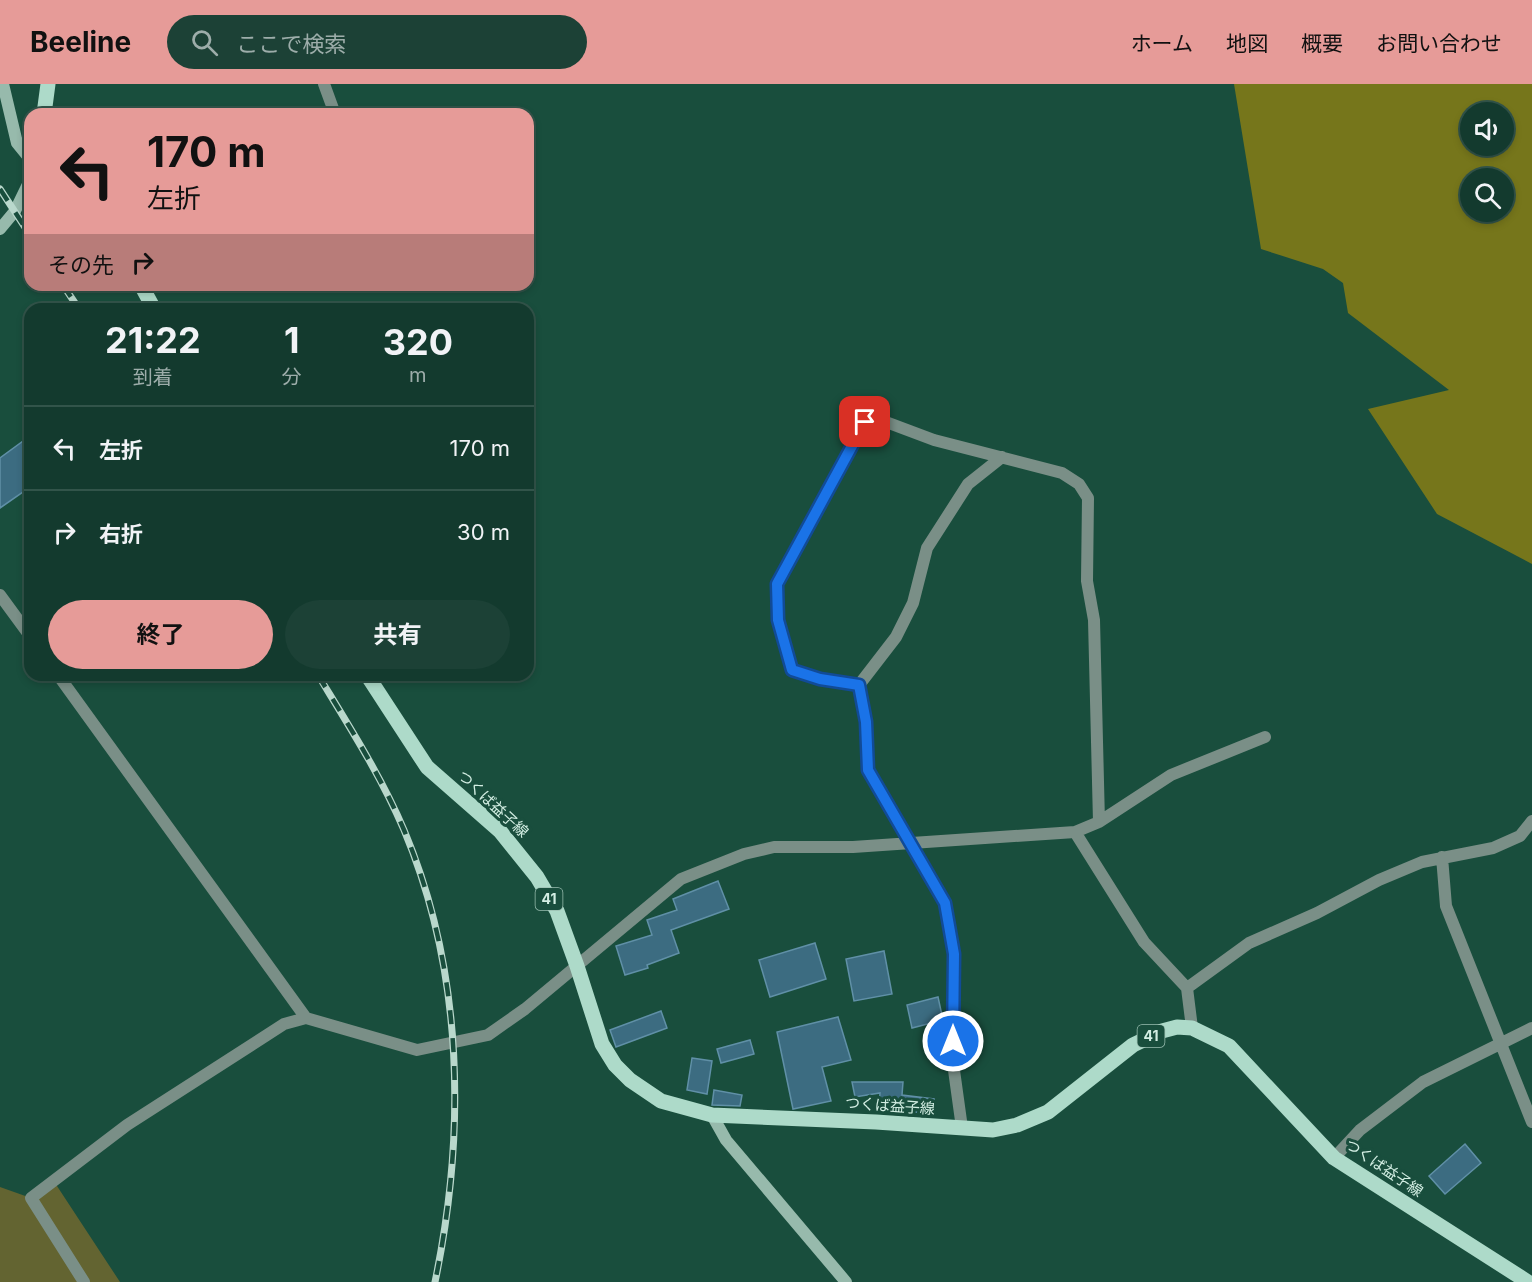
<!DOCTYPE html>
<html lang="ja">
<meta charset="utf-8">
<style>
:root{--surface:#133a2e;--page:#1c4136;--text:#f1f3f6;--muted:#9dadaa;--line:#32544a;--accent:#e69b98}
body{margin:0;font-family:Inter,"Noto Sans JP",sans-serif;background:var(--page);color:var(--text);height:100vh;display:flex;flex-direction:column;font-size:22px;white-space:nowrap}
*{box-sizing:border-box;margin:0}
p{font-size:20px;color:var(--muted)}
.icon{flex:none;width:33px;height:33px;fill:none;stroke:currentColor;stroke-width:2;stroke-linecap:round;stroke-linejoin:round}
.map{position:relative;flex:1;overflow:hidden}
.sheet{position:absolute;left:24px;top:219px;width:510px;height:378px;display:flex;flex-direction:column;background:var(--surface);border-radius:18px;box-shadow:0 3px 9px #0003,0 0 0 2px var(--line)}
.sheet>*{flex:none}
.hud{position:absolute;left:24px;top:24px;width:510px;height:183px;border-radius:18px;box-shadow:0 3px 9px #0003,0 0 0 2px var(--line);background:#e69b98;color:#111;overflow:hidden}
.controls{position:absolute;left:1460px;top:18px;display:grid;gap:12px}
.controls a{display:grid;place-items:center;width:54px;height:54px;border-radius:50%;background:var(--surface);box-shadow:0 3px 9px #0003,0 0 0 2px var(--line);font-size:30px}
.pin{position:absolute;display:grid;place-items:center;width:51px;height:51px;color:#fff;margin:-26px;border-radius:12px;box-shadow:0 3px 9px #0006}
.me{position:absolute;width:66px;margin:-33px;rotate:0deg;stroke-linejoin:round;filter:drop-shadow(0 0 4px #0008)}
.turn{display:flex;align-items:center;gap:21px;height:126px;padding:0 24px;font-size:27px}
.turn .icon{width:78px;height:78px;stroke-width:2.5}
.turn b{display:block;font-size:42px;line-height:51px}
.then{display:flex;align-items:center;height:57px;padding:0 24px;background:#0003;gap:12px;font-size:22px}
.eta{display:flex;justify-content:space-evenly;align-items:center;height:102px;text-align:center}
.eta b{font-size:36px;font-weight:700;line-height:42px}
.primary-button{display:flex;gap:12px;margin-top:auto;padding:12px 24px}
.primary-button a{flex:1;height:69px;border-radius:36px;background:var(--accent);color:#111;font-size:24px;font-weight:700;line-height:69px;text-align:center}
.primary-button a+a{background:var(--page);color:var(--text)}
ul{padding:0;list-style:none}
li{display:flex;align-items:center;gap:18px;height:84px;padding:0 24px;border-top:2px solid var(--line)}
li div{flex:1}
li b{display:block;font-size:22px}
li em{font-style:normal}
header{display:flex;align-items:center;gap:36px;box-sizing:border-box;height:84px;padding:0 30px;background:var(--accent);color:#111}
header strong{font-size:28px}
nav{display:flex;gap:33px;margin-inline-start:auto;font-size:21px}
.search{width:420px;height:54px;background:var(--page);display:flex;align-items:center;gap:15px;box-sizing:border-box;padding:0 21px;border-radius:33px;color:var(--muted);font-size:22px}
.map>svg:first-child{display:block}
</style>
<header>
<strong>Beeline</strong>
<div class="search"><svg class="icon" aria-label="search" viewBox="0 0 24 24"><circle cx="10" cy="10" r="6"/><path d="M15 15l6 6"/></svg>ここで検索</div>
<nav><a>ホーム</a><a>地図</a><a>概要</a><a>お問い合わせ</a></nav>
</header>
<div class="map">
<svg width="1532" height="1198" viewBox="0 0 1532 1198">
<rect width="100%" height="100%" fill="#194e3d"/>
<path fill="#636431" d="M55,1099l65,99h-120v-95l31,11z"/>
<path fill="#76761b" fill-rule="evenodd" d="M1234,0h298v480l-95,-50 -69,-105 81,-19 -101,-77 -5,-30 -20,-14 -62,-20zM1470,28h33v34h-33zM1470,94h33v34h-33z"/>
<path fill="#3c6c81" stroke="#6090a7" stroke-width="1.5" d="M30,352v51l-30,21v-50z
M718,797l11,28 -58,21 8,23 -32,12 1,3 -23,7 -9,-29 36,-11 -5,-15 30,-10 -4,-11z
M815,859l11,36 -56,18 -11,-37z
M884,867l8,43 -38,7 -8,-42z
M938,913l5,23 -31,8 -5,-23z
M661,927l6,17 -51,19 -6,-17z
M838,933l13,43 -29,7 9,34 -38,8 -16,-77z
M750,956l4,14 -33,9 -4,-14z
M692,974l20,3 -5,33 -20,-4z
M852,998h51l-1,13 32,4 -2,16 -22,-4 -31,-1 1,-17 -25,4z
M714,1006l28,5 -2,11 -28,-1z
M1465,1060l16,19 -36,31 -16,-18z"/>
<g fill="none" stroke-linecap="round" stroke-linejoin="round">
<path stroke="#7a8f87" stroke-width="12" d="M324,0l11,30
M0,511l30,41
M58,591l248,343 111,32 71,-15 37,-26 156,-130 63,-25 30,-7h79l222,-15 24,-10 72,-47 94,-38
M859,601l-38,-6 -29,-9 -14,-50 -1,-36 88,-162 13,-3 56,21 128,33 17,11 9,14 -1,83 7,39 5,202
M1075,748l69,110 43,46 5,40
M1442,773l4,49 86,216
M1187,904l62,-45 68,-30 62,-33 43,-18 71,-14 27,-12 12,-15
M962,1044l-9,-65 1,-109 -9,-51 -77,-133 -2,-48 -7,-37 37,-48 17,-34 14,-55 41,-64 34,-27
M1334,1074l26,-28 63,-48 109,-54
M84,1198l-53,-84 96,-73 157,-101 22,-6"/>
<path stroke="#97baac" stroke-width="12" d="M3,0l14,59 13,16
M0,145l15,-18 15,-31
M712,1031l14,25 120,142"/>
<path stroke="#addac9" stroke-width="15" d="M44,30l4,-30
M141,201l13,24
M367,591l60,92 73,64 37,46 20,34 20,55 25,78 13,21 15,15 31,21 51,14 164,7 117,8 24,-5 31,-13 85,-67 29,-14 15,-4 15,1 37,18 105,112 194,124"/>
<defs>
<path id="rail" d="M0,105l30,46
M63,201l16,24
M318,591c31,51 63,101 86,155 60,143 62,303 31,452"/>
</defs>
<use href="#rail" stroke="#b9d8cc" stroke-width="7"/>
<use href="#rail" stroke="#194e3d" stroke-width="4.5" stroke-dasharray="14" stroke-linecap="butt"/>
</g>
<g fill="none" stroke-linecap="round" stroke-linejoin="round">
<defs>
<path id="route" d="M865,338l-88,162 1,36 14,50 28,9 39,6 7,37 2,48 77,133 9,51 -1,87"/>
</defs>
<use href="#route" stroke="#114b97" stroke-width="15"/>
<use href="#route" stroke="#1a73e8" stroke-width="10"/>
</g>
<g text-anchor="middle" stroke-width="6" stroke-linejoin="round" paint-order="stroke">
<g fill="#194e3d" stroke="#9bbeb1" stroke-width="1.5">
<rect x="535.5" y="804" width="27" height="22" rx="4.5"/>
<rect x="1137.5" y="941" width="27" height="22" rx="4.5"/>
</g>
<g font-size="14" font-weight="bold" fill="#d3eee3">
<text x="549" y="820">41</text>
<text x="1151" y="957">41</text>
</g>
<g font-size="15" fill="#d3eee3" stroke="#194e3d">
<text transform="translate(493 720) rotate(43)" y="5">つくば益子線</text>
<text transform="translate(890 1022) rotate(4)" y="5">つくば益子線</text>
<text transform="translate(1384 1084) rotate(34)" y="5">つくば益子線</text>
</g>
</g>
</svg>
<div class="controls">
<a><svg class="icon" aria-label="sound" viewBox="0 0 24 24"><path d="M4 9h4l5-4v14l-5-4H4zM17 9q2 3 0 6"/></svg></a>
<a><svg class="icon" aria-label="search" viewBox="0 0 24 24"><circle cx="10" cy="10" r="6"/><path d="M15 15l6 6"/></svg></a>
</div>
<div class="pin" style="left:865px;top:338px;background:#d93025"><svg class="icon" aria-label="arrive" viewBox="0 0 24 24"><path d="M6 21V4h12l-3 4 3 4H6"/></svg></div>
<svg class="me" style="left:953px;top:957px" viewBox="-20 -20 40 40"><circle r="17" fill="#1a73e8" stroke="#fff" stroke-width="3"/><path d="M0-11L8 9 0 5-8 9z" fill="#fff"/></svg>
<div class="hud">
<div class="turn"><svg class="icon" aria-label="left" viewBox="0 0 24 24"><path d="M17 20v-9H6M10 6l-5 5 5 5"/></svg><div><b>170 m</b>左折</div></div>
<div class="then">その先<svg class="icon" aria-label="right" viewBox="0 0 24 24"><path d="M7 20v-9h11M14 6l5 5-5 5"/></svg></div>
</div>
<section class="sheet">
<div class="eta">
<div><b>21:22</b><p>到着</p></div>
<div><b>1</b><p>分</p></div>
<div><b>320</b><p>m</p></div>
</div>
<ul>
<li><svg class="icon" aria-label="left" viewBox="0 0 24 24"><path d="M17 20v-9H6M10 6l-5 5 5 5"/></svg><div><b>左折</b></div><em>170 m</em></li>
<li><svg class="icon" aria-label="right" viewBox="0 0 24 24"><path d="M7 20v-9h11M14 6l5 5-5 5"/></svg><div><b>右折</b></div><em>30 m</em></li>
</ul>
<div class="primary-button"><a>終了</a><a>共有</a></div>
</section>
</div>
